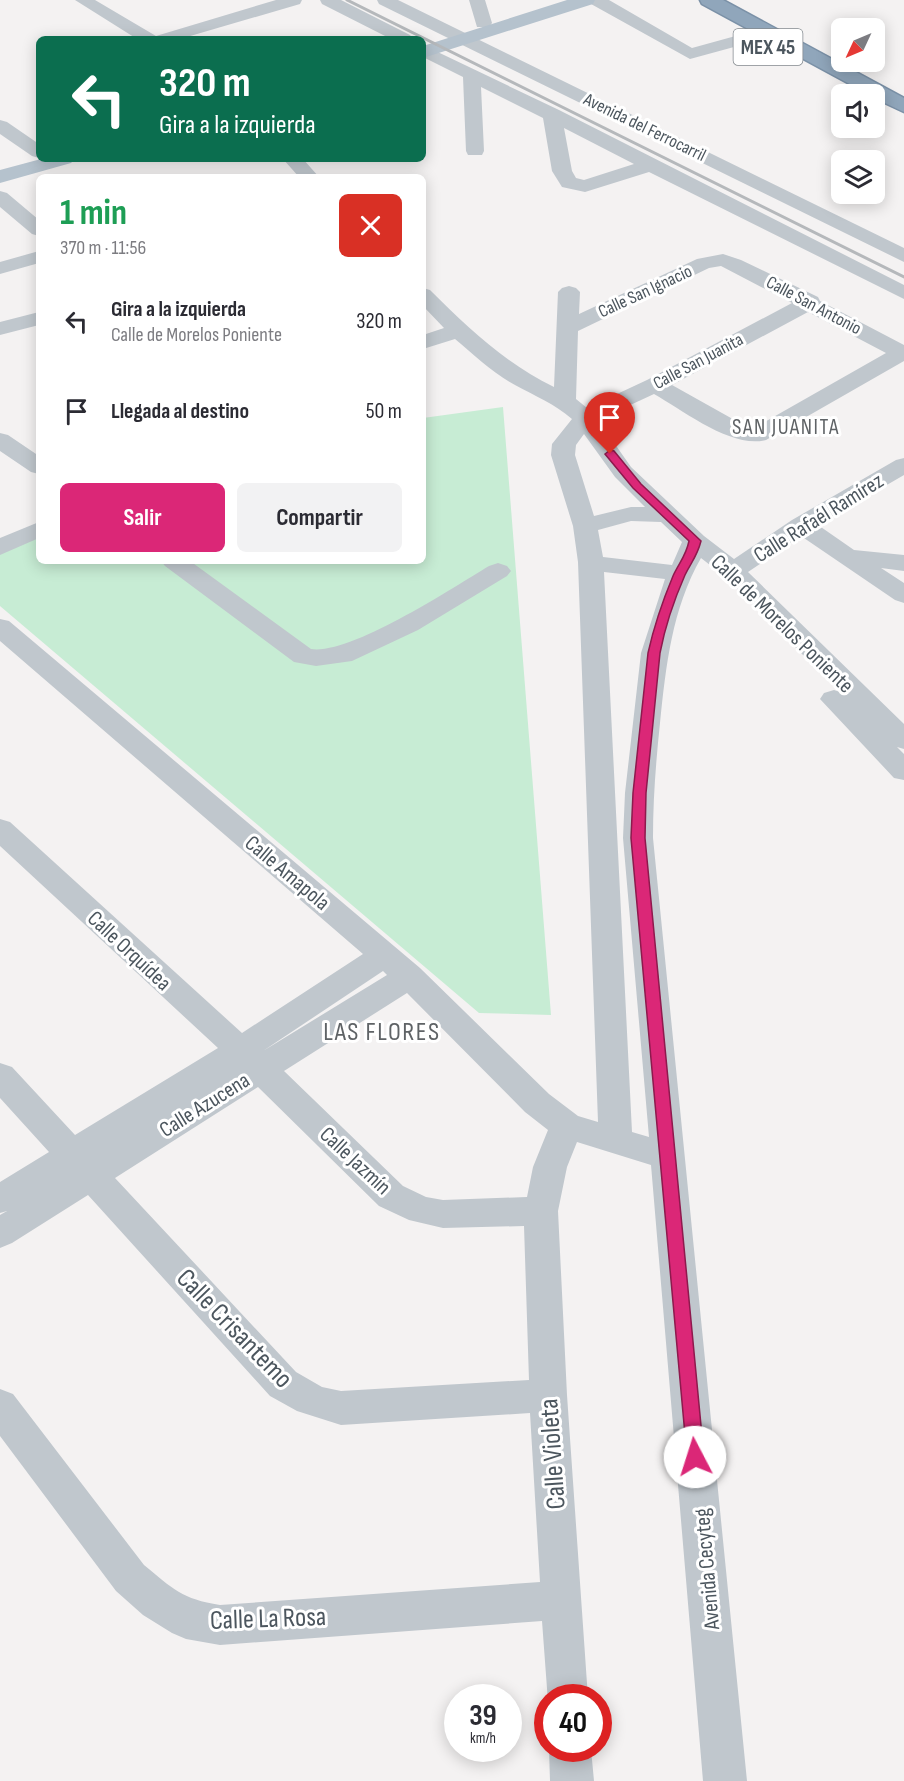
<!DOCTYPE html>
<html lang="es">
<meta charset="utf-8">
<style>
:root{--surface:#fff;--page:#f2f2f3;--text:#2b2b33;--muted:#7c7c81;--accent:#db2777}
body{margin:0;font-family:"Sofia Sans Condensed",sans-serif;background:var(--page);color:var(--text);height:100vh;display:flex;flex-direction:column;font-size:22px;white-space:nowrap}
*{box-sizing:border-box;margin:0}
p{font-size:20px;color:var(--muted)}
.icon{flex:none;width:33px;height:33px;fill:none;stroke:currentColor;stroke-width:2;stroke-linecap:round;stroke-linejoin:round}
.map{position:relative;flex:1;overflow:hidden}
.details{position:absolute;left:36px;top:174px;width:390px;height:390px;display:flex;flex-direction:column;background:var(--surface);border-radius:9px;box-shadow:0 3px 15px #0003}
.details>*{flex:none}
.banner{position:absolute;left:36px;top:36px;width:390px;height:126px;border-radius:9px;box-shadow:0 3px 15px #0003;background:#0b6e4f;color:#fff;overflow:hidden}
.needle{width:39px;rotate:226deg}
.controls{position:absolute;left:831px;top:18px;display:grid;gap:12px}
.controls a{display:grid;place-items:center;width:54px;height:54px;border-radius:9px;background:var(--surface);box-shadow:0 3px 15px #0003;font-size:30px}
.speed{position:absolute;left:444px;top:1684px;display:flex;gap:12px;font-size:30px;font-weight:700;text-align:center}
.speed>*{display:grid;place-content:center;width:78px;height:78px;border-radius:50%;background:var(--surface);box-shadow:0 3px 15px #0003;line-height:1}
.speed small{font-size:15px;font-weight:400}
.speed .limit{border:9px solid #d22;background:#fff;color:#111}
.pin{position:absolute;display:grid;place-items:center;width:51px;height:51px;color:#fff;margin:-62px -26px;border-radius:50% 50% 50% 0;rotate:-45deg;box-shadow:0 0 6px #0007}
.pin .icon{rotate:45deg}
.me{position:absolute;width:66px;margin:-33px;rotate:355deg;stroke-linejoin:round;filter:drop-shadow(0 0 4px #0008)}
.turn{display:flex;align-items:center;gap:21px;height:126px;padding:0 24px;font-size:27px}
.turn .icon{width:78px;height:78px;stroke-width:2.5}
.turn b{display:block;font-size:42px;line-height:51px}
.round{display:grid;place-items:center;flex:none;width:63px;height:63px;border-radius:9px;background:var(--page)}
.headline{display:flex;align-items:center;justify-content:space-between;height:102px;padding:0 24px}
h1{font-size:36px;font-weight:700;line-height:45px;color:#1e9e55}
.cta{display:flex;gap:12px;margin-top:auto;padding:12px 24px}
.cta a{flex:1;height:69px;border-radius:9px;background:var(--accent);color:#fff;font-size:24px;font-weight:700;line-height:69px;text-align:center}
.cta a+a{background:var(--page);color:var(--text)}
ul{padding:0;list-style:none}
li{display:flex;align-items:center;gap:18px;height:90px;padding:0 24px}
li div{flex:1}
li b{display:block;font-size:22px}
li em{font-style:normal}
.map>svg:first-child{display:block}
</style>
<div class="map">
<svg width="904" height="1781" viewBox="0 0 904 1781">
<rect width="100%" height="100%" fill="#f4f2f2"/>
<path fill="#c7ecd4" d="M503,407l48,608 -72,-2 -479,-407v-53l39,-19v27h384v-143z"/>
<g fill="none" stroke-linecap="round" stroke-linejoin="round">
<defs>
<path id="highway" d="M700,0h23l181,98v14l-30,-14v-4h-6l-166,-90z"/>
</defs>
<use href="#highway" stroke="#7b91a7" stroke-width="3"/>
<path fill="#c0c7cd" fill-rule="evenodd" d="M75,0h20l61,36 120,-36h26l-2,4 -120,35h-43z
M320,0h21l69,35 3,4h-22l-69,-35z
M377,0h21l506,248v14l-525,-258z
M469,0h16l7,23 -3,4h-12z
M589,0h20l83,48 58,-16 6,1 3,4 -3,4 -66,18 -99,-55z
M423,45l136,65 345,175v14l-255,-127 -64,20 -23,-5 -10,-16 -9,-53 -62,-31 3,64 -2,4h-14l-2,-4 -3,-74 -40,-20zM564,128l70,36 -50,16 -8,-2 -4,-7z
M0,120l7,2 32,22v14l-7,-2 -32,-22z
M283,159h20l16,18h-20z
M0,191l7,2 32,27v16l-7,-2 -32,-27z
M39,251v12l-39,11v-12z
M723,254l18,6 77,37 2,4 84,44v16l-138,79c-34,9 -82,-29 -112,-46l-56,26 33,47 73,69 30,23 58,-39 104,-60 8,-2v17l-86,50 36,25 50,5v16l-23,-3 23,15v20l-9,-3 -94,-64 -53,36 156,152v25l-7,-2 7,7v26l-10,-2 -74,-79 4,-6 10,-3 6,2 -116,-116 -23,-18c-29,51 -35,107 -41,165 -4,38 -7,76 -7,115l94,943h-44l-52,-616 -74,-23 -10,25 -9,44 9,184 21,303h-40v4l-6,-81 -322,24 -34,-6 -14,-6 -29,-18 -27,-24 -116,-155v-47l13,5 131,171c29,24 38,34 76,40l320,-23 -10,-169 -189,12 -44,-14 -27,-15 -182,-201 -76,48 -12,5v-33l7,-4 -7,2v-31l49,-30 -49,-54v-35l12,4 63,68 143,-87 -218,-202v-27l10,3 232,211 121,-79 -363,-313v-22l9,2 411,347 129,126 29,22 20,6 -20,-560 -5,-36 -22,-71 1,-11 20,-25c-17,-15 -37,-23 -57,-34 -22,-12 -41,-30 -60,-46l-32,10v-14l21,-7 -21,-22v-18l7,2c38,38 75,73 124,97l4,-95 4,-4 7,-2 7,2 4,4 -1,22 118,-55zM721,266l71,37 -145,77 -60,28 -11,-9 2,-68 131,-63zM808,312l78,41 -132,75 -7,-1 -75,-42zM584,434l31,43 30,30h-14l-37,9 -19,-61 1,-10zM631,521l30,1 21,20 -10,23 -69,-8 -5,-27zM604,572l61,7 -24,74 -16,140 -2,45 26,299 -17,-5zM383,971l4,4 -124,76zM407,993l118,119 23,18 -15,37 -6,30 -84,3 -17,-3 -23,-11 -119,-115zM258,1087l121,119 30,14 34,8 81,-2 5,154 -188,11 -19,-4 -26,-15 -181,-194z
M39,312v13l-39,10v-13z
M0,433l8,2 31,21v18l-8,-2 -31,-21z
M39,522v16l-39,17v-17z
M161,561h29l121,88c40,6 141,-61 178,-83l9,-3 9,3 4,5 -4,5 -89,54 -66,31 -36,5 -22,-4 -129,-96z
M549,1749h42l3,32h-44z"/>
<path fill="#b5c2cd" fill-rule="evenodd" d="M567,0h28l-2,4 -170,54v-12z
M41,159h34l-4,4 -71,20v-13z"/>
<use href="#highway" fill="#90a6bb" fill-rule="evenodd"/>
<path stroke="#b5b8bb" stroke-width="3" d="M347,0l557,277"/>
</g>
<path fill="#db2777" stroke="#8e194d" stroke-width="1.5" d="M610,450l4,1 27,33 60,57c-4,16 -10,21 -16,34 -11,25 -20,52 -25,78l-14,140 -1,45 59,619 -2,5 -7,3 -6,-3 -2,-5 -56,-619 2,-45 15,-140c6,-27 15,-53 25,-77 6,-13 13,-20 16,-35l-56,-53 -28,-34z"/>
<g text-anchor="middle" stroke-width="6" stroke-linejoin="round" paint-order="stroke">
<g font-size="18" fill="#4c565e" stroke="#fff">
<text transform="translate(645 127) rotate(26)" y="6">Avenida del Ferrocarril</text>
<text transform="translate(645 291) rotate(-25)" y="6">Calle San Ignacio</text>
<text transform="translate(814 305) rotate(28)" y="6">Calle San Antonio</text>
<text transform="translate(698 361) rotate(-28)" y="6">Calle San Juanita</text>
</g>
<rect fill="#fff" stroke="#82898e" stroke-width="1.5" x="733.5" y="29" width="69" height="36" rx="4.5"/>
<g font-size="21" font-weight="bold" fill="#4c565e">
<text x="768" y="54">MEX 45</text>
</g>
<g font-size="22" letter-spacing="1.5" fill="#5f6366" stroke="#fff">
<text x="786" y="434">SAN JUANITA</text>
</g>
<g font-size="22" fill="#4c565e" stroke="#fff">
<text transform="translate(818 517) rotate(-32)" y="8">Calle Rafaél Ramírez</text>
<text transform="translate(783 623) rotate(44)" y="8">Calle de Morelos Poniente</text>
<text transform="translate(288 872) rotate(40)" y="8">Calle Amapola</text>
<text transform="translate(130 950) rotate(43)" y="8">Calle Orquídea</text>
<text transform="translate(204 1104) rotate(-32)" y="8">Calle Azucena</text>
<text transform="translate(356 1160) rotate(43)" y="8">Calle Jazmín</text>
<text transform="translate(706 1569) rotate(-95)" y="8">Avenida Cecyteg</text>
</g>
<g font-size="26" letter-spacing="1.5" fill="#5f6366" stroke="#fff">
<text x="382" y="1040">LAS FLORES</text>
</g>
<g font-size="27" fill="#4c565e" stroke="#fff">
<text transform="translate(235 1328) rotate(46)" y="9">Calle Crisantemo</text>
<text transform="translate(552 1454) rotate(-94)" y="9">Calle Violeta</text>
<text transform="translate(268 1618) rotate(-2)" y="9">Calle La Rosa</text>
</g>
</g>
</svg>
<div class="controls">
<a><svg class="needle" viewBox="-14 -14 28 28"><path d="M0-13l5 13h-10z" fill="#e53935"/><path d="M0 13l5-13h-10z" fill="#7c7c81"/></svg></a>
<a><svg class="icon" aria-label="sound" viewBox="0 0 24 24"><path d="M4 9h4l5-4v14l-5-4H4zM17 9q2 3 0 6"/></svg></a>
<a><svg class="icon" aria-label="layers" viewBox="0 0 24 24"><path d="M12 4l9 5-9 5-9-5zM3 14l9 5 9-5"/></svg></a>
</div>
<div class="speed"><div>39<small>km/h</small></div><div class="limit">40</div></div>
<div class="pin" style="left:610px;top:454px;background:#d93025"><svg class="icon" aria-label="arrive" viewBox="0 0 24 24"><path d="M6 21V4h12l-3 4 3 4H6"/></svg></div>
<svg class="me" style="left:695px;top:1457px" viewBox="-20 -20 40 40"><circle r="19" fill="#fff"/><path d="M0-13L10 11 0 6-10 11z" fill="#db2777"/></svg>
<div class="banner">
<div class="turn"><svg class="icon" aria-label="left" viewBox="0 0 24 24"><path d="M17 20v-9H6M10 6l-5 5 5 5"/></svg><div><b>320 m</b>Gira a la izquierda</div></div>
</div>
<section class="details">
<div class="headline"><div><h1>1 min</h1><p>370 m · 11:56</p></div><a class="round" style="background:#d93025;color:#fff"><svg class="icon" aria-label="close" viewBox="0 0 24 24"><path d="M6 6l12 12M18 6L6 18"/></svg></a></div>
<ul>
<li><svg class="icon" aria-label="left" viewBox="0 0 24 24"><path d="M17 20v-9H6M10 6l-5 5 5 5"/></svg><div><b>Gira a la izquierda</b><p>Calle de Morelos Poniente</p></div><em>320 m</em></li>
<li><svg class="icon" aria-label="arrive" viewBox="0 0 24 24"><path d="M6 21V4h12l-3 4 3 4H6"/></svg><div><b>Llegada al destino</b></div><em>50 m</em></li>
</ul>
<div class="cta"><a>Salir</a><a>Compartir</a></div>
</section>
</div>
